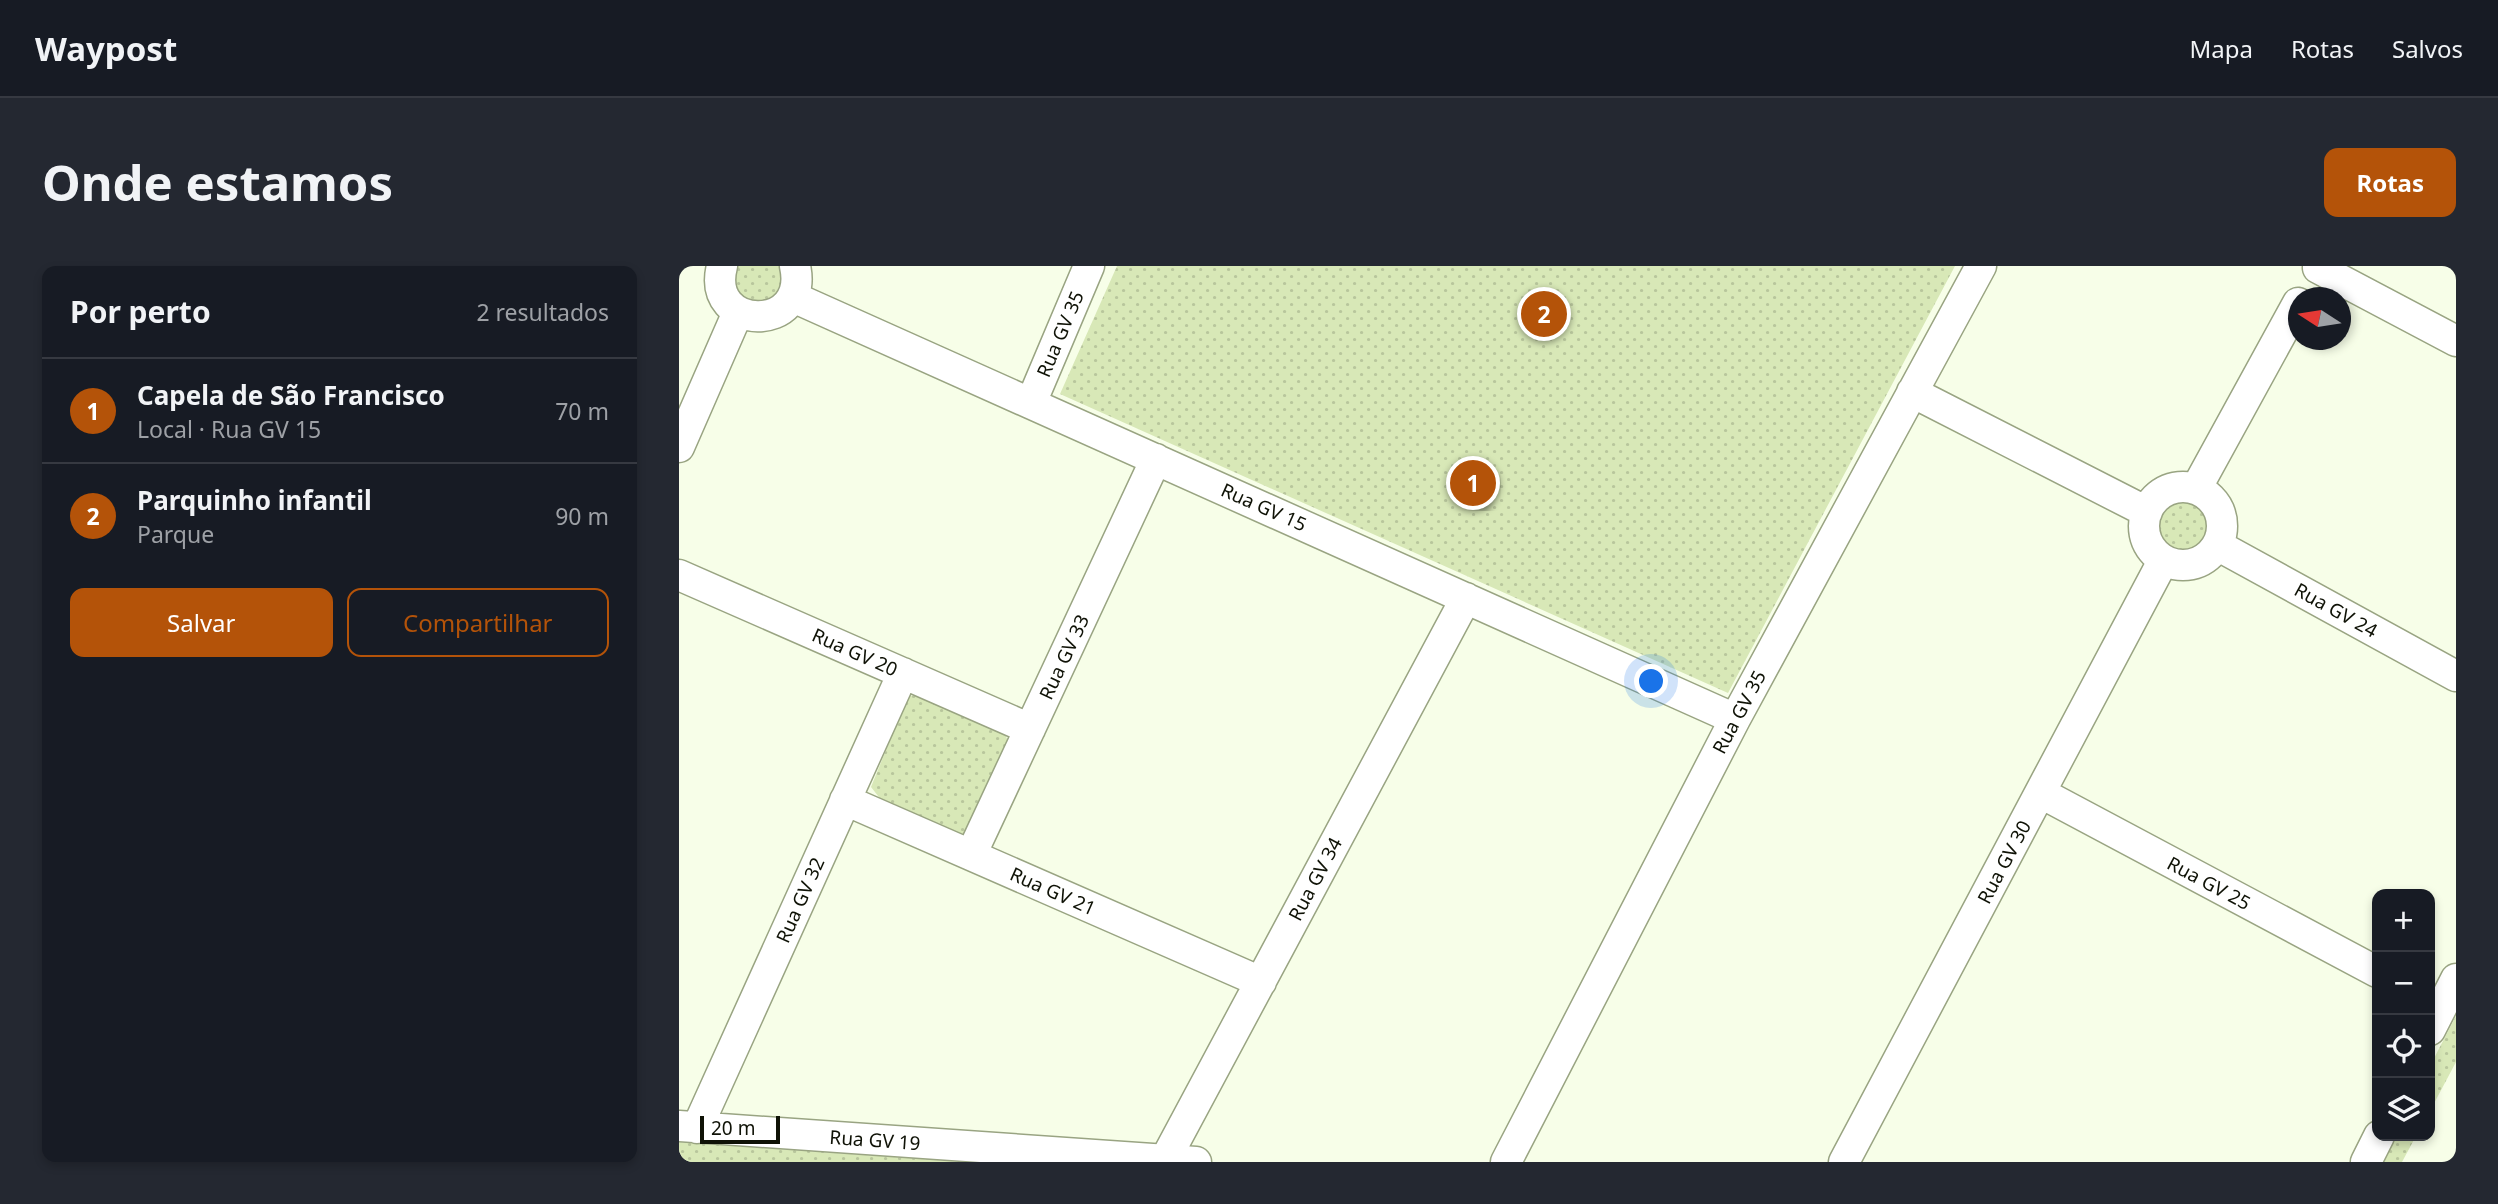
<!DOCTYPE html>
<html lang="pt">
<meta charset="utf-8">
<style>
:root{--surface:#171b24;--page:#242831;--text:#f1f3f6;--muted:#9ea1a6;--line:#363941;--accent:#b45309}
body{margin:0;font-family:"Noto Sans",sans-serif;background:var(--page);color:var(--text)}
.controls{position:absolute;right:21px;bottom:21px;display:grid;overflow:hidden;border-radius:14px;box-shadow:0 4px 10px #0003}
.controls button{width:63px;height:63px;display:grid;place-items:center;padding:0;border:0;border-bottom:2px solid var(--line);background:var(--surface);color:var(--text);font:35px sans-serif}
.compass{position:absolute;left:1609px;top:21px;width:63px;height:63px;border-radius:50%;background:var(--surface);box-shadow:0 4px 10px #0003;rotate:282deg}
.scale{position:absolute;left:21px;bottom:18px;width:80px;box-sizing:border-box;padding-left:7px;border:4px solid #0f1206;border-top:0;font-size:19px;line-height:24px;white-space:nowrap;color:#0f1206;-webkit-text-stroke:5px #fff;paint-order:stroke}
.you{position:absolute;left:973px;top:416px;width:24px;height:24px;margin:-18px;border:5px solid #fff;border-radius:50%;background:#1a73e8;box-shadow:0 0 0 10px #1a73e833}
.badge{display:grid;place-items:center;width:46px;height:46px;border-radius:50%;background:var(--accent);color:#fff;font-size:23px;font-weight:700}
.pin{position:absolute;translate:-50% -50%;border:4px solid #fff;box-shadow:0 2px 7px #0006}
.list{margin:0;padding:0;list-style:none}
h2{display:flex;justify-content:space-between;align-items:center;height:91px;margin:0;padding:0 28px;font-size:30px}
h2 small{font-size:23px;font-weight:400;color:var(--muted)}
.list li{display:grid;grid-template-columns:46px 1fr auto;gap:21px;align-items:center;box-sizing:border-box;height:105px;padding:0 28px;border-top:2px solid var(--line)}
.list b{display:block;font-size:26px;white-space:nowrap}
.list p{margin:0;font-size:23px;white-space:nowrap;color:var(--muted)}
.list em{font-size:23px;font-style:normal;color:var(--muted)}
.actions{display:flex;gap:14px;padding:21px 28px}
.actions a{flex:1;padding:16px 0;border:2px solid var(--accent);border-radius:14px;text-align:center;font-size:24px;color:var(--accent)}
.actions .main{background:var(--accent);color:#fff}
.icon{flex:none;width:38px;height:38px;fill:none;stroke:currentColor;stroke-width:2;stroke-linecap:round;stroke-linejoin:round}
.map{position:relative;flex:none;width:1777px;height:896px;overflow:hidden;border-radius:14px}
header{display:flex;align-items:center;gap:42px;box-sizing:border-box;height:98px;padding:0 35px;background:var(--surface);border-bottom:2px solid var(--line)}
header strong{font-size:33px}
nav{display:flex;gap:38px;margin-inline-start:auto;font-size:24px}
.intro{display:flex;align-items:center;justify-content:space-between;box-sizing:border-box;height:168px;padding:0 42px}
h1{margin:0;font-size:49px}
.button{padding:18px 32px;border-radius:14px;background:var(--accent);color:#fff;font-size:24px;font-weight:700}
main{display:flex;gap:42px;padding:0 42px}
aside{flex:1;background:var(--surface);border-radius:14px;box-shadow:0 4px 10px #0003}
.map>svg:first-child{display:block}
</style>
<header>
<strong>Waypost</strong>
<nav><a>Mapa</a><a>Rotas</a><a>Salvos</a></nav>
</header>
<div class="intro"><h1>Onde estamos</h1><a class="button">Rotas</a></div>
<main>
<aside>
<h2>Por perto<small>2 resultados</small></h2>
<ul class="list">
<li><span class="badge">1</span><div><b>Capela de São Francisco</b><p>Local · Rua GV 15</p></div><em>70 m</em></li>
<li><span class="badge">2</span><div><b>Parquinho infantil</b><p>Parque</p></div><em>90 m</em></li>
</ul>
<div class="actions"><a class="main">Salvar</a><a>Compartilhar</a></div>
</aside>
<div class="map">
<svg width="1777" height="896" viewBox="0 0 1777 896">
<defs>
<pattern id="park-dots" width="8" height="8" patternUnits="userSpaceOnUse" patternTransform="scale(1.75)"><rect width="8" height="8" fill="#d8e8b7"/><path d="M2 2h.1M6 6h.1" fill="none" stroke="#b8c69c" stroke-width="1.8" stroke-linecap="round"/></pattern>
<pattern id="building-cross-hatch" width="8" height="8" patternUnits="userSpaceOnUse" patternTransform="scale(1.75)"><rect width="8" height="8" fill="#bec9a6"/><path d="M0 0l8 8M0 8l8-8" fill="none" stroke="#a2ac8d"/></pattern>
<filter id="shadow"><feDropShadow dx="4.5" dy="8" stdDeviation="3.5" flood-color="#0004"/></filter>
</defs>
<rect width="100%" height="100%" fill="#f7fee8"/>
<path fill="url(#park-dots)" d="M56 0H104L103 27 75 40 56 26Z
M438 0H1276L1049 427 381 128Z
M1478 260a27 27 0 1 1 54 0a27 27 0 1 1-54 0Z
M241 429 326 468 331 480 291 569 278 571 203 535 192 521 229 430Z
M1777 750V796L1751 845V800Z
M1714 870H1737L1723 896H1700Z
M0 876 287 896H0Z"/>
<path fill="url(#building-cross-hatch)" stroke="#97a17f" stroke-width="2" filter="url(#shadow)" d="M785 194 817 207 803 240 771 226Z"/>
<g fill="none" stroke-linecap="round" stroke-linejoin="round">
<defs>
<path id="street" d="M43 0C26 66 131 68 116 0
M1639 2 1777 75
M114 31 1056 453
M1233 126 1468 246
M352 137 410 0
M0 181 59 46
M1465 260a39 39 0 1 1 78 0a39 39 0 1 1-78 0Z
M1517 223 1619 37
M1538 279 1777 410
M0 309 351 463
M1362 527 1698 706
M166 534 582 716
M292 589 477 193
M1751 764 1777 713
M0 860 517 896
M18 862 224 407
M486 894 787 332
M827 896 1056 453 1302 0
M1165 896 1484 295
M1687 896 1700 870"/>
</defs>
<use href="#street" stroke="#99a482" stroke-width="33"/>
<use href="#street" stroke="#fff" stroke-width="30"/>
</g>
<g text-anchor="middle" stroke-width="5" stroke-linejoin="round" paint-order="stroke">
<g font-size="19" fill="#0f1206" stroke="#fff">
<text transform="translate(381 68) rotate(-67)" y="7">Rua GV 35</text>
<text transform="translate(585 241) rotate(24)" y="7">Rua GV 15</text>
<text transform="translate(1657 344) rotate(29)" y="7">Rua GV 24</text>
<text transform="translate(176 386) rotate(24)" y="7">Rua GV 20</text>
<text transform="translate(385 391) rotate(-65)" y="7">Rua GV 33</text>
<text transform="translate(1060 446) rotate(-62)" y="7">Rua GV 35</text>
<text transform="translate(1325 596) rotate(-62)" y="7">Rua GV 30</text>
<text transform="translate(636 613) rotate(-62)" y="7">Rua GV 34</text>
<text transform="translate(1530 617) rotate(28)" y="7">Rua GV 25</text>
<text transform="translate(374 625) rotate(24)" y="7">Rua GV 21</text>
<text transform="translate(121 634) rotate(-66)" y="7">Rua GV 32</text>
<text transform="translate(196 874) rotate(4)" y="7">Rua GV 19</text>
</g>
</g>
</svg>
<div class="controls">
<button>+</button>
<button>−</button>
<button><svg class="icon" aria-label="locate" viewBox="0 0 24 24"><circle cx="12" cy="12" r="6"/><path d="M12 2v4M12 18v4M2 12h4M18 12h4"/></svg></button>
<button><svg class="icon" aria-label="layers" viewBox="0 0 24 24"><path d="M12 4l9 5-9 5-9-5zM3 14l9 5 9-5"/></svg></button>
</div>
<svg class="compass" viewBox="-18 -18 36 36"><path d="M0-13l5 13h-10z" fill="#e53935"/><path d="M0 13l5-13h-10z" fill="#9ea1a6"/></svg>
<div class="scale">20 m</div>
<div class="you"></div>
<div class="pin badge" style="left:794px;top:217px">1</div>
<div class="pin badge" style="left:865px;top:48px">2</div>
</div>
</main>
